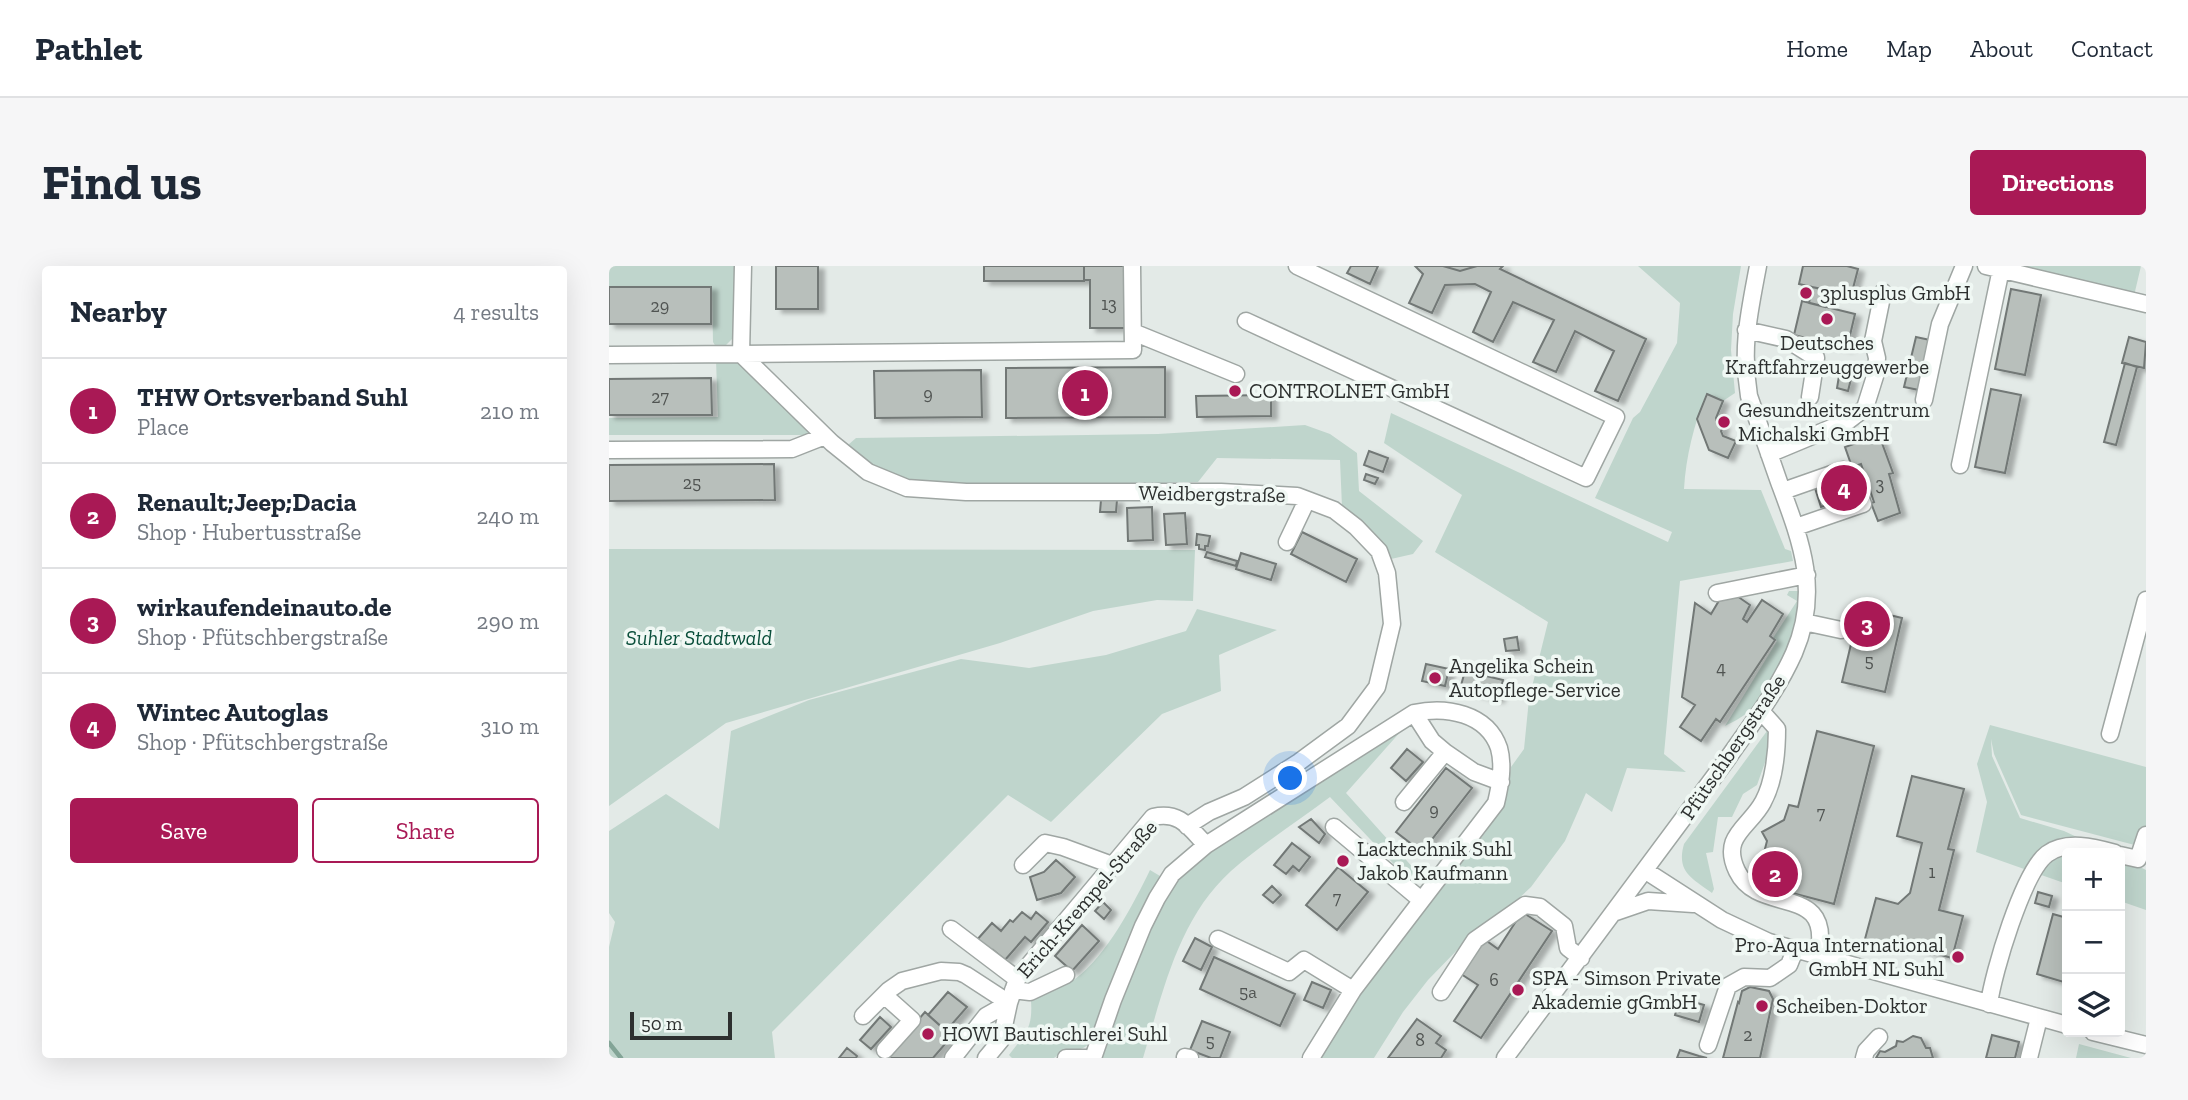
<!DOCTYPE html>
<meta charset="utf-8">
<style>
:root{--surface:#fff;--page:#f6f6f7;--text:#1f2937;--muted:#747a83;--line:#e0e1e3;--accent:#a91955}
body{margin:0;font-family:"Zilla Slab",serif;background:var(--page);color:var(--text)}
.controls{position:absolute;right:21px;bottom:21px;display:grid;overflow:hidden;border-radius:7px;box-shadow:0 7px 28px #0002}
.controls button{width:63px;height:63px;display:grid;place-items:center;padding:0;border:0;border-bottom:2px solid var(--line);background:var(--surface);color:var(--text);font:35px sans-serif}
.scale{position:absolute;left:21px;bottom:18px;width:102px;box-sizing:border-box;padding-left:7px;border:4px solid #2d302f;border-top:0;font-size:19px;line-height:24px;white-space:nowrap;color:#2d302f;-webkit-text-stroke:5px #f0f8f4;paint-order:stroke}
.you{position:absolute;left:682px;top:513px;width:24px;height:24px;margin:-18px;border:5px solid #fff;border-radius:50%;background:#1a73e8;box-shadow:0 0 0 10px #1a73e833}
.badge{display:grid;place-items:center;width:46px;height:46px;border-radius:50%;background:var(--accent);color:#fff;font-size:23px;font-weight:700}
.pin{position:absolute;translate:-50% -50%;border:4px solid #fff;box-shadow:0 2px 7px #0006}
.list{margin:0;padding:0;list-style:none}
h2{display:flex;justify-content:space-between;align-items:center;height:91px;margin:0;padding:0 28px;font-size:30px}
h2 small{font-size:23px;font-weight:400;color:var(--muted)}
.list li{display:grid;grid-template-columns:46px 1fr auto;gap:21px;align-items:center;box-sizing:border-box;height:105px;padding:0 28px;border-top:2px solid var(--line)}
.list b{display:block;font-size:26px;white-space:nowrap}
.list p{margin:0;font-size:23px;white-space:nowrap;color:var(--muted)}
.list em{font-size:23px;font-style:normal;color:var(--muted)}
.actions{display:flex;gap:14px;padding:21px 28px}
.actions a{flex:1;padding:16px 0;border:2px solid var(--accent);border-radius:7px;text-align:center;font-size:24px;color:var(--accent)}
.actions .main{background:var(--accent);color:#fff}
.icon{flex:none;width:38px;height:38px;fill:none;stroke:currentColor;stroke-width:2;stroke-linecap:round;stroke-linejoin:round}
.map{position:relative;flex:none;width:1537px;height:792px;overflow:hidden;border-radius:7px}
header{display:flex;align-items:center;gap:42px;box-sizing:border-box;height:98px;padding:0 35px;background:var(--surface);border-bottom:2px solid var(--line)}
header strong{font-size:33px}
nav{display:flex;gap:38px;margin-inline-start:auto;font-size:24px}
.intro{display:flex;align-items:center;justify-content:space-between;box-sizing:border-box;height:168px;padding:0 42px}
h1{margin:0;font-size:49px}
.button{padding:18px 32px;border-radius:7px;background:var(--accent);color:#fff;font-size:24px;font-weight:700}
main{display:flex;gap:42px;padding:0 42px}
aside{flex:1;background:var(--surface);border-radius:7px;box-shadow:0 7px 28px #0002}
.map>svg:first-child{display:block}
</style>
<header>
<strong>Pathlet</strong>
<nav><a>Home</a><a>Map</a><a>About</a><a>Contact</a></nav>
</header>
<div class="intro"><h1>Find us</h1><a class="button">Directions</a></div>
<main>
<aside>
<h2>Nearby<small>4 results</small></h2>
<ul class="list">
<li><span class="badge">1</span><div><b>THW Ortsverband Suhl</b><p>Place</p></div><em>210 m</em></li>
<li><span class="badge">2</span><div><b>Renault;Jeep;Dacia</b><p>Shop · Hubertusstraße</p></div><em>240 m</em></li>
<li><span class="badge">3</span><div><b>wirkaufendeinauto.de</b><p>Shop · Pfütschbergstraße</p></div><em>290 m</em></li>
<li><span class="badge">4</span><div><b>Wintec Autoglas</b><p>Shop · Pfütschbergstraße</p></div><em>310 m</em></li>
</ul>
<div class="actions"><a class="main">Save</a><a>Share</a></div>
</aside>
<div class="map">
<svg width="1537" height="792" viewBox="0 0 1537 792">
<defs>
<filter id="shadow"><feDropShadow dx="6" dy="3.5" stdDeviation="2" flood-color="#0004"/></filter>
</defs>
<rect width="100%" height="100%" fill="#e3eae7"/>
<path fill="#bfd5cc" d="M0 0H130L125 71 116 80 107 81 104 76 103 21H0Z
M1029 0H1132L1124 48 1122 84 1126 127 1114 135 1097 128C1085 159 1077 190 1075 223L1152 224 1176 283 1182 285 1184 295 1071 315 1055 488 1077 506 1018 502 1003 546 977 527 956 575 922 621 890 651 853 679 819 714 794 746 765 792H711L755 720 876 567 897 533 902 501 915 483 920 433 939 356 826 286 853 229 775 177 782 147 1059 276 1063 266 986 232 1024 152 1031 146 1068 77 1071 37Z
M1377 0H1532L1524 34Z
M107 94H129L201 161 200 169H0V152L109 151Z
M696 159 721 168 748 187 750 225 814 275 804 288 782 293 772 278 733 241 731 194 608 192 589 216 340 222 293 215 265 202 239 179 247 172 549 168Z
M0 283 586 284 584 335 548 334 484 345 391 377 117 457 0 540Z
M1180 325H1189C1202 351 1161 421 1144 441 1136 450 1126 455 1116 460L1168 375 1164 372 1188 335 1178 329Z
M588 343 668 364 610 389 612 425 553 448 442 556 399 529 163 766 166 792H0V681L6 656 0 647V565L57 528 110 563 122 465 200 434 352 393 420 402 497 389 577 365Z
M1381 459 1537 501V582L1412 549 1385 488 1382 473 1383 490 1411 552 1455 565 1502 587H1458V618L1367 586 1378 536 1368 498Z
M793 464 737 527 807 605 799 613 721 531C689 555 653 578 622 605 569 653 554 726 534 792H490L543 648 569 610 607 579Z
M1158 465 1164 474 1148 519 1134 528 1123 551H1109L1104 586 1097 587 1105 623 1103 627C1083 612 1067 606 1075 578Z
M1511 591 1537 604V644L1511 635Z
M541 604 551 610 528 652 479 779C469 787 455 783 445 792H403L400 789C416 768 424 763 422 735 436 728 454 722 466 713 497 691 525 637 541 604Z
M1470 778 1522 792H1467Z"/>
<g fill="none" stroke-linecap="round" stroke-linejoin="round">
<path stroke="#82a496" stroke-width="4.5" d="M0 777 12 792"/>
</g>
<path fill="#b8bfbb" stroke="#727876" stroke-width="2" filter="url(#shadow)" d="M167 0H209V43H167Z
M375 0H475V15H375Z
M475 0H518V62H481V14H475Z
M742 0H769L761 18 738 7Z
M742 0H769L761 18 738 7Z
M806 0H834L851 5 868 0H894L891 3 1037 73 1009 135 986 125 1005 85 966 65 947 106 924 96 945 54 904 36 884 76 864 66 882 26 866 18 836 19 823 47 800 37 814 8Z
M806 0H894L891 3 1037 73 1009 135 986 125 1005 85 966 65 947 106 924 96 945 54 904 36 884 76 864 66 882 26 866 18 836 19 823 47 800 37 814 8Z
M1194 0H1238L1249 3 1242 30 1190 18Z
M0 21H102V58H0Z
M1203 21 1219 24 1216 41 1200 37Z
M1402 23 1432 29 1416 109 1386 103Z
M1193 35 1246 48 1238 82 1185 69Z
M1307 71 1321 74 1310 124 1295 121Z
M1520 71 1537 76 1535 102 1513 97Z
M1516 97 1528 101 1507 179 1495 176Z
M556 101V151L397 152V102Z
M372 104 373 151 266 152 265 105Z
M1230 110 1242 113 1239 125 1228 122Z
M102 112 103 149H0V113Z
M1382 123 1412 129 1396 207 1366 201Z
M1098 128 1114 135 1107 152 1109 159 1115 160 1112 165 1114 170 1127 175 1119 192 1100 184 1088 153Z
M662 129V150L588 151 587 130Z
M1270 169 1284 207 1280 208 1291 247 1269 255 1262 237 1265 236 1252 198 1243 201 1236 181Z
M760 185 779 192 774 206 755 199Z
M165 198 166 234 0 235V199Z
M757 208 769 212 766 218 755 214Z
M1236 209 1243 231 1212 241 1205 219Z
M492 234H508L507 246H491Z
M543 241 544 274 519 275 518 242Z
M576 247 578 278 557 279 555 248Z
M693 266 748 293 737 316 682 288Z
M588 268 601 270 599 280H596V284L590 283V279H587Z
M598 286 628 295 627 300 596 291Z
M632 287 667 298 662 314 627 303Z
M1128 330 1141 339 1134 353 1138 356 1153 334 1174 348 1161 370 1166 374 1111 456 1107 453 1092 475 1071 461 1086 439 1073 431 1086 337 1102 348 1111 333Z
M1244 340 1293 352 1276 426 1233 416 1243 374 1238 367Z
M908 371 910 384 897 385 895 373Z
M817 398 840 403 836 420 813 415Z
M856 405 894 414 889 433 851 423Z
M1208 465 1265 480 1225 638 1153 619 1149 610 1158 575 1153 566 1175 554 1180 539 1189 541Z
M798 483 814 496 797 515 782 502Z
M837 502 863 522 813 586 787 566Z
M1303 510 1355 523 1339 583 1345 584 1330 644 1354 650 1343 692 1295 679 1294 683 1256 673 1267 632 1289 638 1301 627 1313 577 1288 570Z
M702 553 716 568 710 577 690 561Z
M683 577 701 591 690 605 684 600 677 608 665 599Z
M447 594 466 611 452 627 428 634 421 611 435 606Z
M729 601 759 626 728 664 697 639Z
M663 620 672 629 664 637 654 629Z
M1429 626 1443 630 1440 641 1426 637Z
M494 636 502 644 495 653 486 645Z
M413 646 422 653 427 646 439 656 422 676 416 671 396 694 384 684 382 687 367 675 383 657 392 665 401 654 404 656Z
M913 646 943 665 872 772 845 755 869 719 852 708 875 673 889 683Z
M1444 648 1458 652V717L1428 708Z
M473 659 490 675 463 705 446 690Z
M586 672 603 681 592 704 574 695Z
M605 691 686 728 671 760 591 723Z
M703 716 722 724 714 742 695 734Z
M1141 721 1160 725 1164 733 1151 792H1114L1129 736 1130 737 1133 725Z
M339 726 358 741 337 765 319 749Z
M1071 732 1095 739 1090 756 1066 749Z
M316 746 343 770 324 792H276Z
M271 751 282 761 262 783 251 774Z
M808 753 832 770 827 777 837 784 832 792H779Z
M593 755 621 766 611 792H602L581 784Z
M1383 769 1410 776 1406 792H1377Z
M1304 770 1312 772 1317 782H1321L1324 792H1267L1271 785 1276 786 1287 780 1288 775 1294 776Z
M238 782 248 790 247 792H230Z
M1071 784 1090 790 1098 792H1068Z"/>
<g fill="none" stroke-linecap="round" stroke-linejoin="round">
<defs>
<path id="minor" d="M134 0 132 88 524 84 523 0
M1377 0 1537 38
M637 55 977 212 1007 151 688 0
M1137 64 1177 73 1207 92 1201 131
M524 66 627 108
M0 89 132 88 223 177 259 206 298 222 357 226H612L688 230 725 244 747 261 770 285 778 307 783 358 768 421 739 460 690 496 635 531 600 546 578 560
M1315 134 1331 58 1355 0
M0 184 183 183 216 170
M1160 188 1239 155 1256 142 1267 107 1268 92 1264 75 1274 26
M1351 199 1392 3
M1174 225 1234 204 1244 211 1254 238 1187 261
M678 276 698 234
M1108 327 1198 309
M1195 356 1232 364
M1152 445 1168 463C1168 485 1165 516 1154 536 1141 561 1111 570 1128 605 1150 651 1225 615 1209 690
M805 447 823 475 836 486
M1501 468 1537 334
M795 536 836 486 865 506 892 516
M725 561 812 634
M1511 589 1529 593 1537 569
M414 599 436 577 454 581 503 599
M1037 605 1113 654 1160 676 1458 759
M1007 646 1039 635 1084 638
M342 663 408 713
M609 673 680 706 695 694 744 724
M404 724 421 726 457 709
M832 726 866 674 916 639 931 641 955 660 959 682 972 692
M275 729 303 754 276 784
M1380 738C1384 707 1414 606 1438 588 1457 574 1485 581 1506 587
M254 750 280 724 293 715 332 705 350 706 357 709 400 737 392 774 377 792
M1484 766 1537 779
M1099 779 1119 720 1135 711 1161 712 1180 699 1186 684
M576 791 581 792
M344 792 377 750 400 737 408 713 544 551C571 545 580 561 597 579
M457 792H477
M484 792 504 734 534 660 548 632 563 608 597 579 805 447C837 440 878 447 890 482 895 500 891 520 887 537L744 724 702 792
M896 792 1119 492C1142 459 1168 425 1185 387 1212 325 1192 275 1170 216 1160 187 1150 159 1140 130 1132 81 1140 48 1149 0
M1255 792 1257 785 1270 771
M1420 792 1430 752"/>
</defs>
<use href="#minor" stroke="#9fa6a3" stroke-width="19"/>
<use href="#minor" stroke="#fff" stroke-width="16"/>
</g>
<g fill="#a91955" stroke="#f0f8f4" stroke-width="2.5">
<circle cx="1197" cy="27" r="7"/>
<circle cx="1218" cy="53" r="7"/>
<circle cx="626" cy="125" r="7"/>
<circle cx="1115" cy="156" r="7"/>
<circle cx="826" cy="412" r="7"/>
<circle cx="734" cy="595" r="7"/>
<circle cx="1349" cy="691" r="7"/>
<circle cx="909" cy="724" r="7"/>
<circle cx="1153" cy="740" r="7"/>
<circle cx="319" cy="768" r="7"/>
</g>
<g text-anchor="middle" stroke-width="7" stroke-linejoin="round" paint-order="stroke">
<g font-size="18" fill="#505452">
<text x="500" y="44">13</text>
<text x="51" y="46">29</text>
<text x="319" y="134">9</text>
<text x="51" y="137">27</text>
<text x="83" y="223">25</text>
<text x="1271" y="224">3</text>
<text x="1260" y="401">5</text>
<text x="1112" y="408">4</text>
<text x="825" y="550">9</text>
<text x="1212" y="553">7</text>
<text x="1323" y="612">1</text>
<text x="728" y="638">7</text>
<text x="885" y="720">6</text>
<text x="639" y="732">5a</text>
<text x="1139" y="775">2</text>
<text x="811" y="780">8</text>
<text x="601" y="781">5</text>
</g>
<g font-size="21" fill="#2d302f" stroke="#f0f8f4" text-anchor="start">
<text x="1211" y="34">3plusplus GmbH</text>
<text x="1218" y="84" text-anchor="middle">Deutsches<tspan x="1218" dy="24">Kraftfahrzeuggewerbe</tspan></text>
<text x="640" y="132">CONTROLNET GmbH</text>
<text x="1129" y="151">Gesundheitszentrum<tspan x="1129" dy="24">Michalski GmbH</tspan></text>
<text x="840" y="407">Angelika Schein<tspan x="840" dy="24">Autopflege-Service</tspan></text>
<text x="748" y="590">Lacktechnik Suhl<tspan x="748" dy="24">Jakob Kaufmann</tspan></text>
<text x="1335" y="686" text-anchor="end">Pro-Aqua International<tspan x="1335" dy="24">GmbH NL Suhl</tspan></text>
<text x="923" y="719">SPA - Simson Private<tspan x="923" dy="24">Akademie gGmbH</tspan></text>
<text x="1167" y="747">Scheiben-Doktor</text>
<text x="333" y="775">HOWI Bautischlerei Suhl</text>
</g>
<g font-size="21" fill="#2d302f" stroke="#f0f8f4">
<text transform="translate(603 228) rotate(1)" y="7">Weidbergstraße</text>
<text transform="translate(1124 481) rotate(-56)" y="7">Pfütschbergstraße</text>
<text transform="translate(478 633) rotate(-49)" y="7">Erich-Krempel-Straße</text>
</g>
<g font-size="21" font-style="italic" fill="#0a4f3b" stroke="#f0f8f4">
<text x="90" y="379">Suhler Stadtwald</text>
</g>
</g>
</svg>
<div class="controls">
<button>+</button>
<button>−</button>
<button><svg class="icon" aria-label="layers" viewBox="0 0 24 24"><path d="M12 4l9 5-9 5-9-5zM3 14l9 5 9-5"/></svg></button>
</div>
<div class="scale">50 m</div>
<div class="you"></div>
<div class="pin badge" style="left:476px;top:127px">1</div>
<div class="pin badge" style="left:1166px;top:608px">2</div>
<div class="pin badge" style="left:1258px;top:358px">3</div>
<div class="pin badge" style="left:1235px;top:222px">4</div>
</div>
</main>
